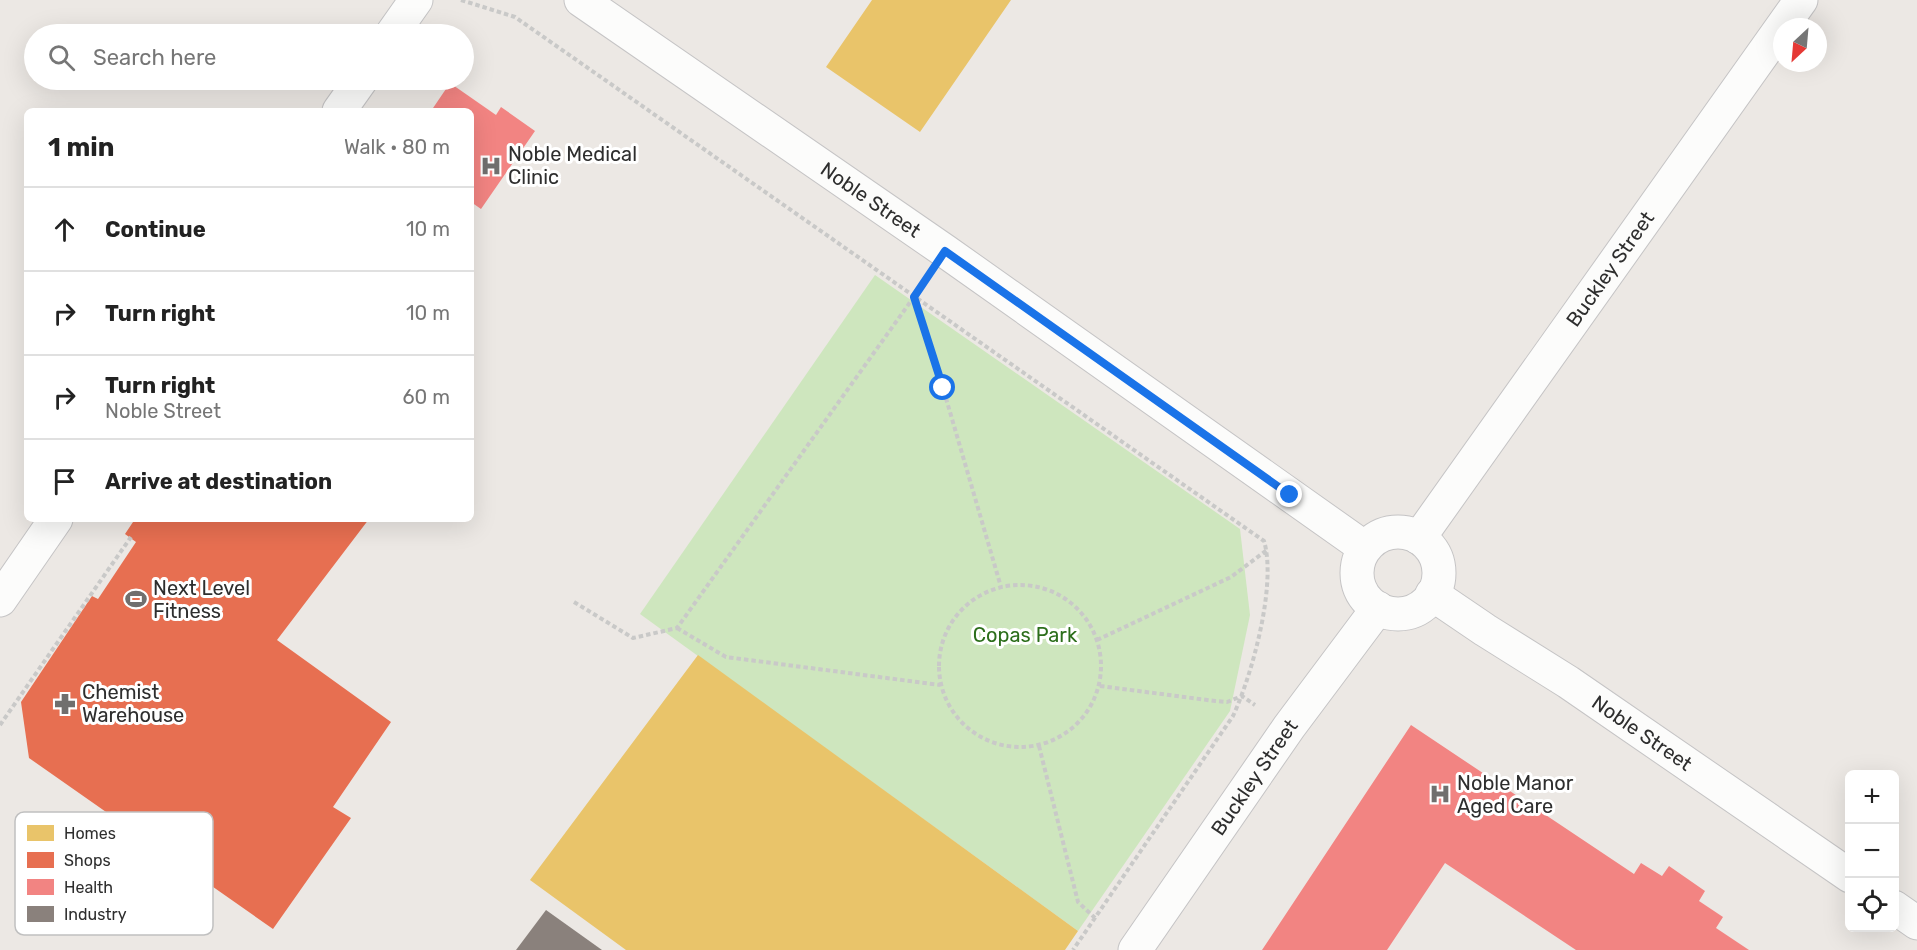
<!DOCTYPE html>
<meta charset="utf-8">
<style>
:root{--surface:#fff;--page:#f2f2f2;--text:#222;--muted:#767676;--line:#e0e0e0}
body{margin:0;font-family:Rubik,sans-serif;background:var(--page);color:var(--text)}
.controls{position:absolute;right:18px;bottom:18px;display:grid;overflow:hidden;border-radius:9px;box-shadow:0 6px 24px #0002}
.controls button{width:54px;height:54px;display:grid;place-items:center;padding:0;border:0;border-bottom:2px solid var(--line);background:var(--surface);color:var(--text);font:30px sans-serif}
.compass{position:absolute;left:1773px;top:18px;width:54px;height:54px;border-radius:50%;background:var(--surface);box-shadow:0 6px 24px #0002;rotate:206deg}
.stop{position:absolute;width:18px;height:18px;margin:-14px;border:4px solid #1a73e8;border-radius:50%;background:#fff}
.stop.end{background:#1a73e8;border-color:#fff;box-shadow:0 2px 6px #0008}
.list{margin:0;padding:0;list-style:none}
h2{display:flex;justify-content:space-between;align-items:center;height:78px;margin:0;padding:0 24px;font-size:26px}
h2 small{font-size:20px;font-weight:400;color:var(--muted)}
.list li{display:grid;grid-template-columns:39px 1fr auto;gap:18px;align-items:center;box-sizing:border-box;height:84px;padding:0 24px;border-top:2px solid var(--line)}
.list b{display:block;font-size:22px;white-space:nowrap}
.list p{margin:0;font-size:20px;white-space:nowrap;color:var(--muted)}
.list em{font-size:20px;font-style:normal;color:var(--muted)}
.icon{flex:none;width:33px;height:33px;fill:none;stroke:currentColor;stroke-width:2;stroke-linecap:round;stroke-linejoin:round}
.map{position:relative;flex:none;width:1917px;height:950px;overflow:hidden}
.search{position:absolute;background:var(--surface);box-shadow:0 6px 24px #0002;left:24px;top:24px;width:450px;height:66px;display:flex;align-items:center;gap:15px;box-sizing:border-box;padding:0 21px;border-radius:33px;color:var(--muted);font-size:22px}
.panel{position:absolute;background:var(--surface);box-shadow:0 6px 24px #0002;left:24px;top:108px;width:450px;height:414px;border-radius:9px}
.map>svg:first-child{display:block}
</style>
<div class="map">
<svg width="1917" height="950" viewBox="0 0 1917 950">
<rect width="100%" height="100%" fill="#ece8e4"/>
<path fill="#cee6be" d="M875 275 1240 529 1250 615 1230 711 1078 931 640 614Z"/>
<path fill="#e9c46a" d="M872 0H1011L920 132 826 67Z
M698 655 1078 931 1065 950H626L530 880Z"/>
<path fill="#e76f51" d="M135 519H369L277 640 391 722 333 807 351 818 273 929 29 758 21 702 92 596 98 599 136 542 125 534Z"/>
<path fill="#f28482" d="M450 83 496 115 501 107 535 131 481 209 471 202V111H431Z
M1411 725 1634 874 1641 863 1662 876 1669 866 1705 891 1699 901 1723 917 1716 928 1749 950H1576L1445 863 1387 950H1262Z"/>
<path fill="#8a817c" d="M546 910 602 950H516Z"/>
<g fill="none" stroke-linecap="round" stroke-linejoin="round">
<defs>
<g id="minor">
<path id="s1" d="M581 0 945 251 1365 548"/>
<path d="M392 34 416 0"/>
<path d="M339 111 361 80"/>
<circle cx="1398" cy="573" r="41"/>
<path id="s2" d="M1419 538 1801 0"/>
<path id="s3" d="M1432 594 1485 630 1568 682 1850 876"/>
<path d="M0 600 56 519"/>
<path d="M1894 907 1917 923"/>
<path id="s4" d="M1135 950 1289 727 1378 608"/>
</g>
</defs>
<use href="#minor" stroke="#c5c4c5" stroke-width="35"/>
<path stroke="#c9c9c8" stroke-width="4" stroke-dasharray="4.5 3" stroke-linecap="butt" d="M461 0 515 17 1264 541C1277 585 1252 675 1233 716L1073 950
M914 298 943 388 1001 587
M939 666a81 81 0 1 1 162 0a81 81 0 1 1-162 0Z
M574 602 633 638 677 628 921 287
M677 628 726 657 940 685
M1097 640 1231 577 1267 550
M1100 686 1215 701 1227 702 1242 696 1255 705
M0 725 131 537
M1039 746 1078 902 1095 918"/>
<use href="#minor" stroke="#fcfcfb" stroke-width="33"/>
</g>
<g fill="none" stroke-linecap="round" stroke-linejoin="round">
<path stroke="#1a73e8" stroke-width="8" d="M943 388 914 297 945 251 1290 495"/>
</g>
<defs>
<symbol id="hospital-bare" viewBox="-9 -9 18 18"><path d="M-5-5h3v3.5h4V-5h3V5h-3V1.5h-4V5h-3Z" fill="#706f6e" stroke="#fff" stroke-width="2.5" paint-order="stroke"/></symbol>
<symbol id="stadium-bare" viewBox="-9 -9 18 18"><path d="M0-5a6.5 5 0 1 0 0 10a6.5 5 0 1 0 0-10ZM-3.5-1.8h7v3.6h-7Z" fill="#706f6e" stroke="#fff" stroke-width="2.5" paint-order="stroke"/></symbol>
<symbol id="pharmacy-bare" viewBox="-9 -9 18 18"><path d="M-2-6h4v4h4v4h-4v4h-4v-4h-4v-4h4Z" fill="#706f6e" stroke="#fff" stroke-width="2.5" paint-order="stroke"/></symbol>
</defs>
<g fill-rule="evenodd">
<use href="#hospital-bare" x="476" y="151" width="30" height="30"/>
<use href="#stadium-bare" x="121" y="584" width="30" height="30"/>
<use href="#pharmacy-bare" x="50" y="689" width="30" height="30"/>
<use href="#hospital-bare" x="1425" y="779" width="30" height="30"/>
</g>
<g text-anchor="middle" stroke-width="6" stroke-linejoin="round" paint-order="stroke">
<g font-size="20" fill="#2e2e2e" stroke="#fff" text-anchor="start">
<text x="508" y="161">Noble Medical<tspan x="508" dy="23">Clinic</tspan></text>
<text x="153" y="595">Next Level<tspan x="153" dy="23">Fitness</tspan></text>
<text x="82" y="699">Chemist<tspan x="82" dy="23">Warehouse</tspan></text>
<text x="1457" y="790">Noble Manor<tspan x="1457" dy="23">Aged Care</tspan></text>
</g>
<g font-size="20" fill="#2e2e2e" stroke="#fff">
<text dy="7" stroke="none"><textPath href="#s1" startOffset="352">Noble Street</textPath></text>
<text dy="7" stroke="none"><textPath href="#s2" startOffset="330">Buckley Street</textPath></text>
<text dy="7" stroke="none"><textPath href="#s3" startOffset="252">Noble Street</textPath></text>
<text dy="7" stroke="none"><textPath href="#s4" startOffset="210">Buckley Street</textPath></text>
</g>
<g font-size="20" fill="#2c6e1b" stroke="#fff">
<text x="1025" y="642">Copas Park</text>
</g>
</g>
<rect x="15" y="812" width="198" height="123" rx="9" fill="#fff" stroke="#c0c0c0" stroke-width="1.5"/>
<rect x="27" y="825" width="27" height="16" fill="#e9c46a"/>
<rect x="27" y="852" width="27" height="16" fill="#e76f51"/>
<rect x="27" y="879" width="27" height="16" fill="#f28482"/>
<rect x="27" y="906" width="27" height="16" fill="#8a817c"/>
<g font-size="16" fill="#2e2e2e">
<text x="64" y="839">Homes</text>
<text x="64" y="866">Shops</text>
<text x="64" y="893">Health</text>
<text x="64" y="920">Industry</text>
</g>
</svg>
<div class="controls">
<button>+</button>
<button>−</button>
<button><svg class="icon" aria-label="locate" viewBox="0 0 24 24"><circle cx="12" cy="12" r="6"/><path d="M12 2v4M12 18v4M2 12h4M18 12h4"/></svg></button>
</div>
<svg class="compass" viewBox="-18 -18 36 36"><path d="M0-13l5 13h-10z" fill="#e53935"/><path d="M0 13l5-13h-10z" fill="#767676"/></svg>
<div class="stop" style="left:943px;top:388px"></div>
<div class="stop end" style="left:1290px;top:495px"></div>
<div class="search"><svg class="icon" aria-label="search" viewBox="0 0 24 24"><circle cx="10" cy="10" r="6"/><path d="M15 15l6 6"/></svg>Search here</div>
<section class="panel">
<h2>1 min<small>Walk · 80 m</small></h2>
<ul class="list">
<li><svg class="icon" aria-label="ahead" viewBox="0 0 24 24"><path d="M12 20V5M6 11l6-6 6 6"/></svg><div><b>Continue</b></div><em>10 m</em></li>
<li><svg class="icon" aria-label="right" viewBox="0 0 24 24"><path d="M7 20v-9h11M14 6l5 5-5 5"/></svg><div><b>Turn right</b></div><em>10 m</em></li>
<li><svg class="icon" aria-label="right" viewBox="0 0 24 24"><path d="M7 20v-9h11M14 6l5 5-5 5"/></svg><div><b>Turn right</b><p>Noble Street</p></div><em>60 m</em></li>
<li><svg class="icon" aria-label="arrive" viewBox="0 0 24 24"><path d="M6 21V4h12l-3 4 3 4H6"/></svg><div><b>Arrive at destination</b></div></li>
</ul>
</section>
</div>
